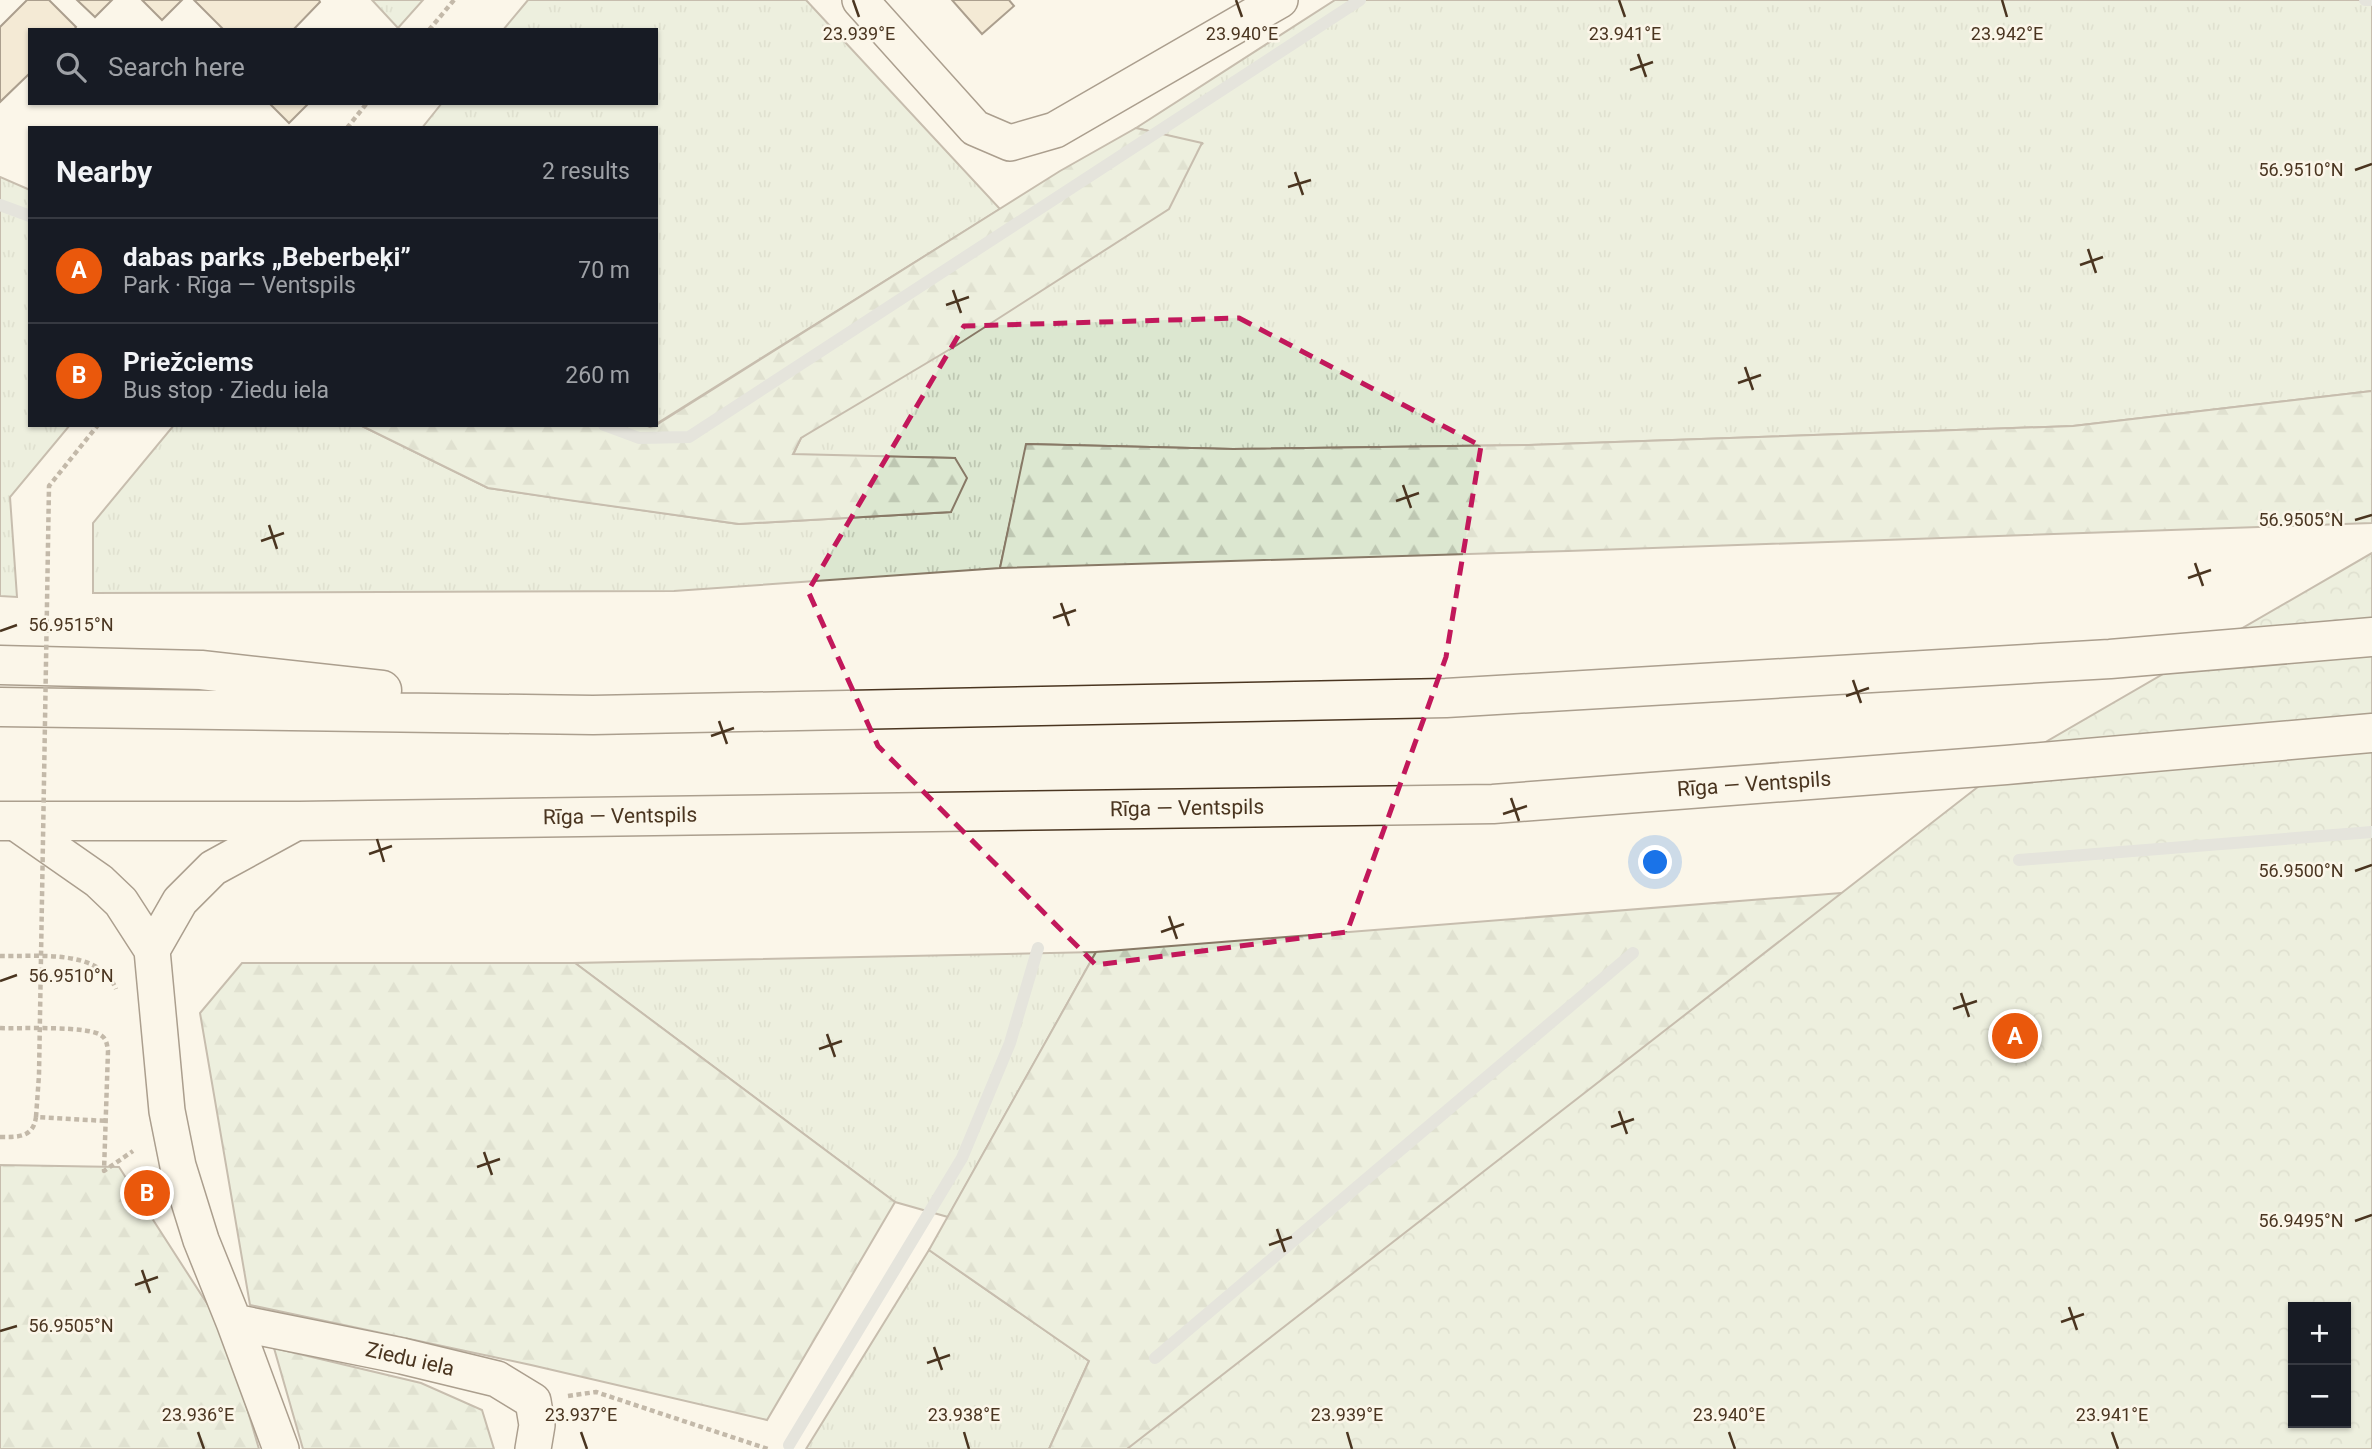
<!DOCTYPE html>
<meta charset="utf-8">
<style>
:root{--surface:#171b24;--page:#242831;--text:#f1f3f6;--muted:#9ea1a6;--line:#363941;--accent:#ea580c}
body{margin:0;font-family:Roboto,sans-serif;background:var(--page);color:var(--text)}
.controls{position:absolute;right:21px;bottom:21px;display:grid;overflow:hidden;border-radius:0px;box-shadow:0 2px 5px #0004}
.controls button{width:63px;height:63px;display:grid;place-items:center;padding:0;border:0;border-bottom:2px solid var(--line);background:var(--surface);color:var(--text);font:35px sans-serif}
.you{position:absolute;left:1656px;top:863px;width:24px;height:24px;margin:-18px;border:5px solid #fff;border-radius:50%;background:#1a73e8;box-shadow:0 0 0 10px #1a73e833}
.badge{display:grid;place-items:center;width:46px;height:46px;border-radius:50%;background:var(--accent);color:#fff;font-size:23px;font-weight:700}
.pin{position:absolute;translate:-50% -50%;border:4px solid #fff;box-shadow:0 2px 7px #0006}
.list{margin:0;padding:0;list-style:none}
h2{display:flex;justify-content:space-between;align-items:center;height:91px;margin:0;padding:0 28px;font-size:30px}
h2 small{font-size:23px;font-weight:400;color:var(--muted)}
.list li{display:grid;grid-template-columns:46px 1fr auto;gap:21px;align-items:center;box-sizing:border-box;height:105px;padding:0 28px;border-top:2px solid var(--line)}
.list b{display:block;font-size:26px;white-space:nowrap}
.list p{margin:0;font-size:23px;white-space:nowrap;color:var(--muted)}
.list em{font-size:23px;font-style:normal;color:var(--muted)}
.icon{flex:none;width:38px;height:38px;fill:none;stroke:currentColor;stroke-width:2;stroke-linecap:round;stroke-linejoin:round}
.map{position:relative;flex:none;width:2372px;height:1449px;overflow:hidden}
.search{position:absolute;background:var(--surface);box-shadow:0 2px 5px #0004;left:28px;top:28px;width:630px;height:77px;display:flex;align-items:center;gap:18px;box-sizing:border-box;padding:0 24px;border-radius:0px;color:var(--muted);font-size:26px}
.panel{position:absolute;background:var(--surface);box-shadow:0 2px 5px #0004;left:28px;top:126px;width:630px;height:301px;border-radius:0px}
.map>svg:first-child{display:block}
</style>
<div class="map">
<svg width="2372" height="1449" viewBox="0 0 2372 1449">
<defs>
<pattern id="grass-tufts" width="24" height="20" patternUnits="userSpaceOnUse" patternTransform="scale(1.75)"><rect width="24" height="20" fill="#dce7d0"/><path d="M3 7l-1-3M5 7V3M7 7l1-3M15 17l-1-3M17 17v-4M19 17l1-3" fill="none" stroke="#bec7b2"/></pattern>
<pattern id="forest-firs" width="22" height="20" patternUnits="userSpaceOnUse" patternTransform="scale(1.75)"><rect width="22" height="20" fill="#dce7d0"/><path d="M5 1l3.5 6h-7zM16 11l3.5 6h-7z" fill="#bec7b2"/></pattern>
<pattern id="park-crowns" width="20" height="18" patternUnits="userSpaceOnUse" patternTransform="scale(1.75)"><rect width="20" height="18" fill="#dce7d0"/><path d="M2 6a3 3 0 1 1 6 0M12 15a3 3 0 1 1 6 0" fill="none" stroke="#bec7b2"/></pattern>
</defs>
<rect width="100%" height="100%" fill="#fbf6e9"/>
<path fill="url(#grass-tufts)" stroke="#887966" stroke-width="2" d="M372 0H423L398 28Z
M528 0H806L1000 209 656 424V128H422L442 103H656V30H503Z
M1335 0H2372V391L2073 426 1529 445 1233 449 1027 444 1000 568 674 591 93 593V523L174 425H360L488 488 738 524 951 512 955 458 793 455 801 438 1202 144 1136 128Z
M0 177 30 190V425H70L10 497 17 597 0 596Z
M1096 952 948 1217 895 1202 575 963Z
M929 1250 1089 1361 1049 1449H806Z"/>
<path fill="url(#forest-firs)" stroke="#887966" stroke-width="2" fill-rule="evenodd" d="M1136 128 1202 143 1169 209 957 345 801 438 793 454 955 458 967 478 951 512 739 524 568 500 488 488 360 425H645L650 427 656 425 1060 171Z
M2372 391V523L1568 551 1000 568 1026 444 1233 449 1529 445 2073 426Z
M2372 851V1449H1049L1089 1361 929 1250 1096 952ZM2293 1307H2346V1423H2293Z
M242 963H575L895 1202 767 1420 531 1365 250 1305 200 1013Z
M0 1165 119 1167 224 1330 259 1449H0Z
M274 1348 421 1383 482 1410 494 1449H303Z"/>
<path fill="url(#park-crowns)" stroke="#887966" stroke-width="2" fill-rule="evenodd" d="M2372 553V1449H1127L2006 765ZM2293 1307H2346V1423H2293Z"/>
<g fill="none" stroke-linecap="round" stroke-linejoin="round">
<path stroke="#c9cecd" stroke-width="12" d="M2365 0H2370
M0 205 30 216
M604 425 639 438 689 437 1360 0
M2019 860 2372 832
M1155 1358 1633 953
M789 1445 962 1158 1010 1043 1038 948"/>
</g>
<path fill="#ecdcbc" stroke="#4a3520" stroke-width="2" d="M27 0H49L76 27 74 30H30V73L0 102V27Z
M77 0H112L95 17Z
M142 0H182L162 20Z
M194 0H319L320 2 293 30H224Z
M952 0H1009L1014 6 982 34Z
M269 103H309L289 123Z"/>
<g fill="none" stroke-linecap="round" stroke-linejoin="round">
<defs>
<path id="street" d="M860 0 975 128 1010 143 1055 130 1280 0
M13 821 99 881 121 902 152 950 167 1111 178 1166 201 1240 234 1322 281 1449
M152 950 180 901 213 868 299 821
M234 1322 402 1356 497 1379 533 1401 537 1425 533 1449"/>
<path id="highway" d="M0 665 201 670 382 690
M0 707 593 715 1446 698 2110 659 2372 637
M0 821H299L1493 804 2006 765 2372 733"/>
</defs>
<use href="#street" stroke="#4a3520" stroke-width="38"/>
<use href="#highway" stroke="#4a3520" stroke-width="41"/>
<path stroke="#7f6f5c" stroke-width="4.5" stroke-dasharray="5 3.5" stroke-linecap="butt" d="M429 30 454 0
M347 128 367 103
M0 956C37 957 99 948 116 989
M0 1028C19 1029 90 1025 102 1036 107 1040 107 1045 108 1051L104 1171 133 1151
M0 1137C18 1137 33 1138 36 1117L107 1121
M568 1396 596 1392 768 1449"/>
<use href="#street" stroke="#fbf6e9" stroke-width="35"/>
<use href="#highway" stroke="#fbf6e9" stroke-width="38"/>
<path stroke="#7f6f5c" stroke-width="4.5" stroke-dasharray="5 3.5" stroke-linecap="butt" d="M36 1117 39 1075 49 486 98 425"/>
</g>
<path d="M0 0H2372V1449H0ZM1239 318 1481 446 1446 657 1347 932 1096 965 878 746 808 591 964 326Z" fill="#fbf6e9" fill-opacity=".55" fill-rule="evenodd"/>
<path fill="none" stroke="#c2185b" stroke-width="5" stroke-dasharray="14 9" stroke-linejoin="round" d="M1239 318 1481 446 1446 657 1347 932 1096 965 878 746 808 591 964 326Z"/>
<path fill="none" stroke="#4a3520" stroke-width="2.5" d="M853 0 859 17M1236 0 1242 17M1619 0 1625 17M2002 0 2007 17M1638 54 1646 77M1630 70 1653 62M2355 170 2372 164M1295 172 1303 195M1288 187 1311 180M2088 249 2096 273M2080 265 2103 257M953 290 961 313M946 305 969 297M1745 367 1753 390M1738 383 1761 375M1403 485 1411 508M1396 501 1419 493M2355 520 2372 515M269 525 277 549M261 541 284 533M2195 563 2203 586M2188 578 2211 570M1061 603 1069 626M1053 618 1076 610M0 631 17 625M1853 680 1861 703M1846 696 1869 688M719 721 727 744M711 736 734 728M1511 798 1519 821M1503 814 1527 806M377 839 384 862M369 854 392 846M2355 871 2372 865M1169 916 1177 939M1161 932 1184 924M0 981 17 975M1961 993 1969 1017M1953 1009 1977 1001M827 1034 835 1057M819 1049 842 1041M1619 1111 1627 1134M1611 1127 1634 1119M484 1152 492 1175M477 1167 500 1159M2355 1221 2372 1215M1277 1229 1285 1252M1269 1245 1292 1237M142 1270 150 1293M135 1285 158 1277M2069 1307 2077 1330M2061 1322 2084 1314M0 1331 17 1326M934 1347 942 1370M927 1363 950 1355M198 1432 204 1449M581 1432 587 1449M964 1432 969 1449M1347 1432 1352 1449M1729 1432 1735 1449M2112 1432 2118 1449"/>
<g text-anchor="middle" stroke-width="5" stroke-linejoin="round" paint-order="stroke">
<g font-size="21" fill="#4a3520" stroke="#fbf6e9">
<text transform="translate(1754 784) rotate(-4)" y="7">Rīga — Ventspils</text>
<text transform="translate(1187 808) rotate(-1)" y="7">Rīga — Ventspils</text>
<text transform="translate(620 816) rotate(-1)" y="7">Rīga — Ventspils</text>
<text transform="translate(410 1359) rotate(13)" y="7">Ziedu iela</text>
</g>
</g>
<g font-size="18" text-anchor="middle" fill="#4a3520" stroke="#fbf6e9" stroke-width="5" stroke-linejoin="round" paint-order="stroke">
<text x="2007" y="40">23.942°E</text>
<text x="859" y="40">23.939°E</text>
<text x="1242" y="40">23.940°E</text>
<text x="1625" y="40">23.941°E</text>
<text x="2301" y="176">56.9510°N</text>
<text x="2301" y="526">56.9505°N</text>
<text x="71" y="631">56.9515°N</text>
<text x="2301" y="877">56.9500°N</text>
<text x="71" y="982">56.9510°N</text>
<text x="2301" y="1227">56.9495°N</text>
<text x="71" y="1332">56.9505°N</text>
<text x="198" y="1421">23.936°E</text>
<text x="581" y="1421">23.937°E</text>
<text x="964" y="1421">23.938°E</text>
<text x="1347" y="1421">23.939°E</text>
<text x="1729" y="1421">23.940°E</text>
<text x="2112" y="1421">23.941°E</text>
</g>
</svg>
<div class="controls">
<button>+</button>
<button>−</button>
</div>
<div class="you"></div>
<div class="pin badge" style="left:2015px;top:1036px">A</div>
<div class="pin badge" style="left:147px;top:1193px">B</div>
<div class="search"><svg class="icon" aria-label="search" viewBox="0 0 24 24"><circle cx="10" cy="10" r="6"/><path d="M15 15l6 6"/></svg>Search here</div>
<section class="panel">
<h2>Nearby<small>2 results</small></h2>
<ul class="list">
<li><span class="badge">A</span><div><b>dabas parks „Beberbeķi”</b><p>Park · Rīga — Ventspils</p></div><em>70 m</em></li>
<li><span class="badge">B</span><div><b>Priežciems</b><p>Bus stop · Ziedu iela</p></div><em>260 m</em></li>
</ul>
</section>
</div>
